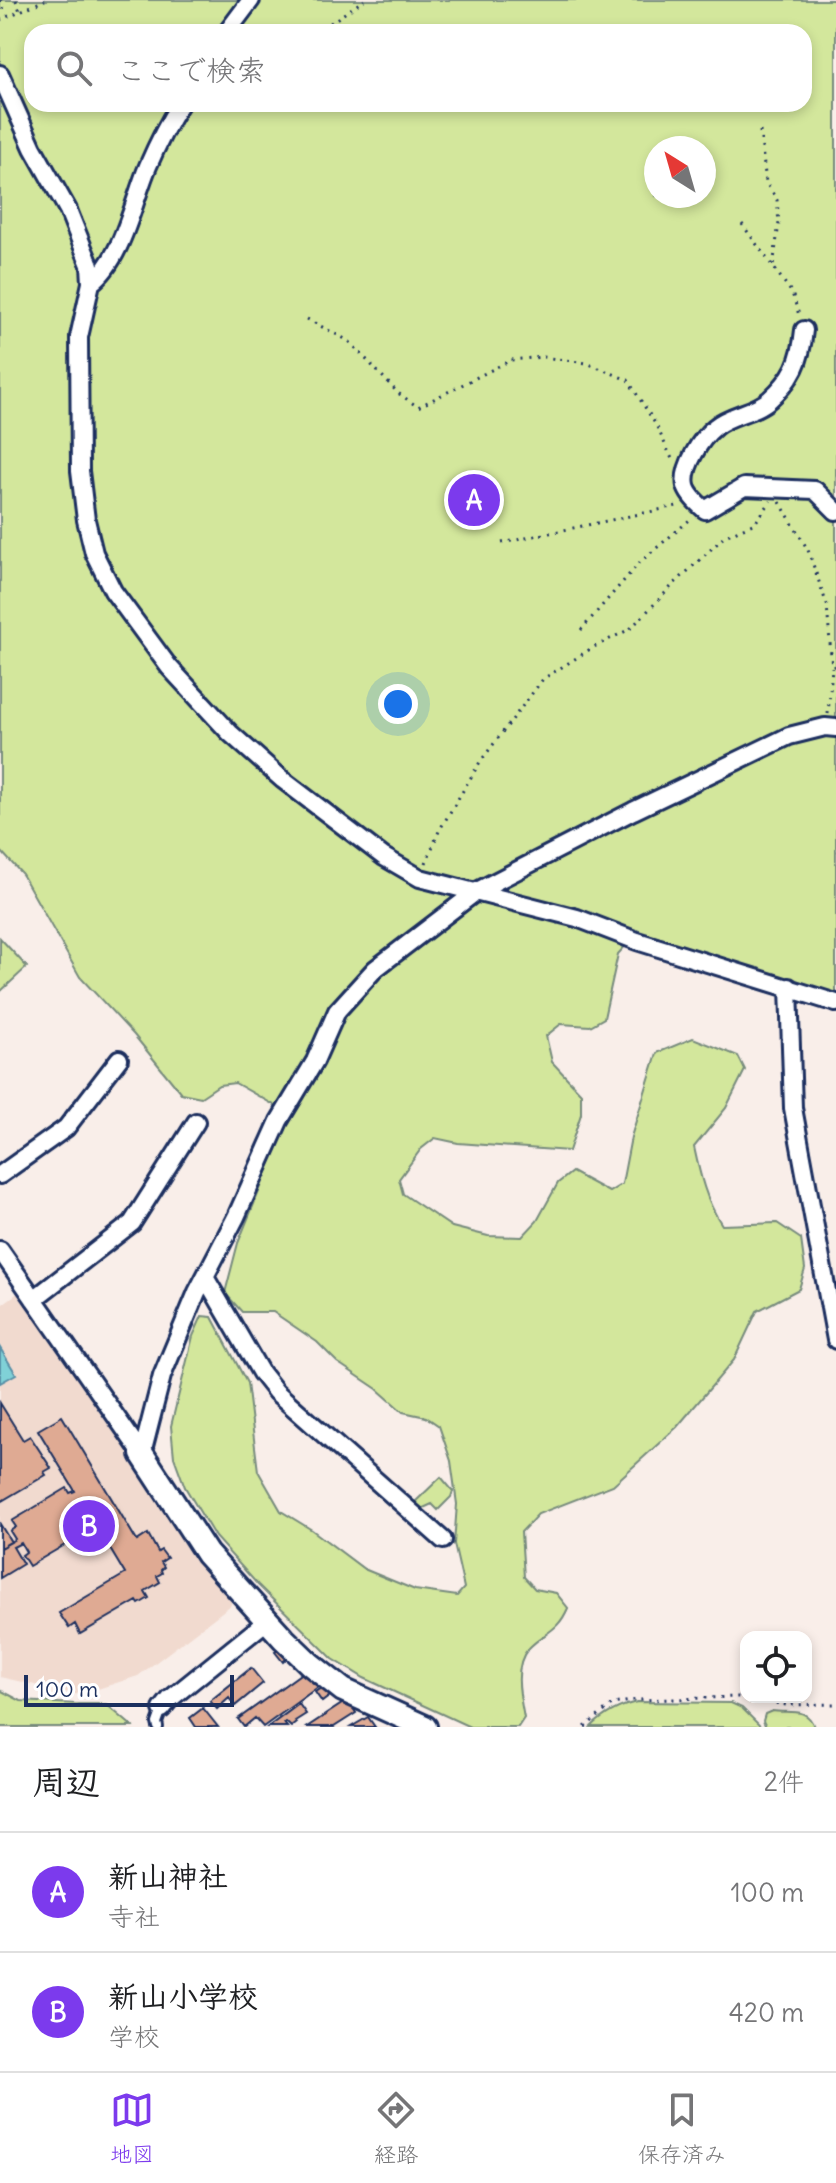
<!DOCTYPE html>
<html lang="ja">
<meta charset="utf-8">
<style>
:root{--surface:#fff;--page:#f2f2f2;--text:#202124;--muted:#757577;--line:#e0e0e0;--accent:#7c3aed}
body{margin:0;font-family:Delius,"Klee One",sans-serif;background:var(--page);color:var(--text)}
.controls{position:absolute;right:24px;bottom:24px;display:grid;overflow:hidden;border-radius:16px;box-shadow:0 4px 12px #0003}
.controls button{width:72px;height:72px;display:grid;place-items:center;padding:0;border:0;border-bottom:2px solid var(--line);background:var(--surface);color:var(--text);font:40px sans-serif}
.compass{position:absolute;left:644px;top:136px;width:72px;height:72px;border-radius:50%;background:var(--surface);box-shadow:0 4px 12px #0003;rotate:323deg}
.scale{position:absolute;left:24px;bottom:20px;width:210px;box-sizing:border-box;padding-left:8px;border:4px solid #1b2f5e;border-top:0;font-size:22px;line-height:28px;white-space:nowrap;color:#1b2f5e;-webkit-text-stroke:6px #fff;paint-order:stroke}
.you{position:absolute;left:398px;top:704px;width:28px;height:28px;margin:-20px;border:6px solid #fff;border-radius:50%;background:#1a73e8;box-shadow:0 0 0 12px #1a73e833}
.badge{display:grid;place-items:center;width:52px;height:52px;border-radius:50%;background:var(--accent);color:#fff;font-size:26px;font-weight:700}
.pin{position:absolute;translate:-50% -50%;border:4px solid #fff;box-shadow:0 2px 8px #0006}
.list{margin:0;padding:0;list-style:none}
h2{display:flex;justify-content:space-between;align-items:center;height:104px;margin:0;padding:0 32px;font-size:34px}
h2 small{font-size:26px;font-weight:400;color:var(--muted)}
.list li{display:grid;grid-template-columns:52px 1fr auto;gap:24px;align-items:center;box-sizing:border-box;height:120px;padding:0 32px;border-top:2px solid var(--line)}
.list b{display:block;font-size:30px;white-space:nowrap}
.list p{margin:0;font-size:26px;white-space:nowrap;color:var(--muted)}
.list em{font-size:26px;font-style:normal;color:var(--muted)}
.icon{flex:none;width:44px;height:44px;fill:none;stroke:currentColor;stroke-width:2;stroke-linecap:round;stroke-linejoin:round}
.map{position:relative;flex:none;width:836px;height:1727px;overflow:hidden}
.search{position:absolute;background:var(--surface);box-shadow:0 4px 12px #0003;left:24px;right:24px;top:24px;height:88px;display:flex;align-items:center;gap:20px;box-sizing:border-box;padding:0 28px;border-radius:24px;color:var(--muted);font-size:30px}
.sheet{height:344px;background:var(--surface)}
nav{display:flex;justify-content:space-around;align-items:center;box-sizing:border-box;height:112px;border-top:2px solid var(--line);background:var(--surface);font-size:22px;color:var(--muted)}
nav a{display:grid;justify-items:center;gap:4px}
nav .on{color:var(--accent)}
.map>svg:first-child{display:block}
</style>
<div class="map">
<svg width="836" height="1727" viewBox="0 0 836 1727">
<rect width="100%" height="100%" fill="#f9eee9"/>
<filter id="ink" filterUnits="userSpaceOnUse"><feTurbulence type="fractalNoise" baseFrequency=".0125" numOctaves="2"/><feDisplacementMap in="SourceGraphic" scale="16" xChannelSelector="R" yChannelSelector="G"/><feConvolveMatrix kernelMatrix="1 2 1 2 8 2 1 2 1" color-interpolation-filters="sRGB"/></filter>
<g filter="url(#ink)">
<path fill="#f1dacf" d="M19 1292 24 1295 203 1562 231 1595V1605L138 1676 79 1695 0 1677V1306Z"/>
<path fill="#d3e79c" stroke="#778b7d" stroke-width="2" fill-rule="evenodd" d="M0 0H836V996L663 944 637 933 618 954 604 1018 590 1026 561 1024 546 1036 552 1062 581 1093V1114L569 1151 458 1143 435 1138 421 1149 399 1179 403 1194 452 1227 488 1236 522 1237 537 1221 558 1183 572 1172 609 1192 622 1184 631 1137 657 1053 693 1038 738 1056 745 1070 726 1108 694 1147C700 1175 706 1201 722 1225L777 1223 801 1239 805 1269 799 1289 757 1311 734 1360 677 1427 613 1485 538 1514 521 1532 524 1577 535 1589 556 1593 568 1608C558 1632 544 1632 528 1649 513 1666 520 1697 524 1718L518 1727H470L364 1678 333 1659 258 1585 215 1537 185 1487 174 1457 171 1426 193 1336 202 1316 212 1317 247 1383 258 1471 281 1511 312 1530 364 1569 415 1590 457 1596 464 1588 454 1544 457 1504 451 1461 439 1426 426 1417 403 1412 377 1389 337 1362 317 1342 273 1312H242L225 1293 238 1243 285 1128 274 1105 235 1083 219 1085 201 1097 181 1093 134 1035 80 977 22 874 0 850ZM32 32H804V104H32ZM656 148H704V196H656Z
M0 938 27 967 0 992Z
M441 1477 453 1491 451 1497 438 1510 432 1504 419 1510 412 1505Z
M0 1690 21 1701 75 1704H106L133 1727H0Z
M637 1702 731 1703 742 1708 761 1727H591C604 1714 619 1706 637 1702Z
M772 1711C789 1714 807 1706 814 1727H766L763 1721 765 1714Z"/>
<path fill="#80d1d7" stroke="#5890a7" stroke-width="2" d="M0 1348 16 1374 0 1383Z"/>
<path fill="#dfaa93" stroke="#1b2f5e" stroke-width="2" d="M472 472 476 484 480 483 490 515 473 520 472 515 465 517 460 500 462 499 459 489 462 488 458 476Z
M0 1403 23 1440 30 1436 51 1468 44 1472 46 1475 0 1502Z
M62 1416 137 1541 148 1534 158 1552 161 1550 167 1558 161 1562 164 1567 161 1570 162 1573 157 1576 160 1582 145 1591 149 1598 139 1604 137 1601 80 1634 75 1624 69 1628 59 1613 125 1574 92 1519 87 1522 92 1529 29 1566 22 1555 26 1552 21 1543 13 1547 23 1564 0 1578V1548L15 1539 10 1531 16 1527 12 1521 67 1488 70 1493 75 1491 38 1430Z
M0 1524 11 1542 0 1548Z
M280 1648 288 1657 283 1662 275 1652Z
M251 1668 263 1683 235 1706 229 1698 217 1709 210 1701Z
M303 1672H306L318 1687 263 1727 255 1718 244 1727 238 1719Z
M324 1686 330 1696 322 1702 315 1692Z
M348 1700 356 1713 334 1727H307Z
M299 1704 306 1714 295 1721 296 1723 291 1727 286 1722 284 1723 287 1727H268Z
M203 1708 218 1727H196L190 1718Z
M368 1717 375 1727H351Z"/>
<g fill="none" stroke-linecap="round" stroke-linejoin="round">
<defs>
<path id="lane" d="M158 1727 157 1723 162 1709"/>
<path id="street" d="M227 32 251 0
M0 74 33 148 68 210 90 265 91 283 79 337 80 471 86 520 94 553 113 591 169 667 230 733 283 780 384 857 420 878 577 918 637 941 836 1003
M91 283C123 259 133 201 148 166 157 145 168 123 180 104
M804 330C801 361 793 378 770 399 755 413 730 414 715 427 701 438 682 468 686 486 688 495 698 504 705 510L744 487 815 490 836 511
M789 987 793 1108 836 1340
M0 1175 66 1128 119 1059
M0 1250 142 1454
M205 1277 261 1373 276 1392 443 1540
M34 1299 132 1223 196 1122
M142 1454 162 1376 197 1292 236 1217 279 1121 315 1061 337 1011 375 969 477 891 633 811 789 736 825 727 836 728
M162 1709 170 1699 268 1620"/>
<path id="secondary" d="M142 1454 207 1554 284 1639 310 1664 343 1690 425 1727"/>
</defs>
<use href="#lane" stroke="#1b2f5e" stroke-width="14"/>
<use href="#street" stroke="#1b2f5e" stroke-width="22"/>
<use href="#secondary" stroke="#1b2f5e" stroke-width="28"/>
<path stroke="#1b2f5e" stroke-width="3" stroke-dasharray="2 6" stroke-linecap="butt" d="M0 0 6 15
M16 0 20 11
M0 20 45 0
M317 32 364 0
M760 131 766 183 777 200 779 223 773 267
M742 224 792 293 799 315
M307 319 349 341 398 393 418 407 511 360 543 357 587 363 628 380 656 425 674 463
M780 502 808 550 827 605 832 668
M502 543 682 505
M581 630 640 562 692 518
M828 714 832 668 836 664
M426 863 439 831 480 762 543 679 592 648 630 629 672 586 725 536 755 523 771 501
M585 1727 613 1704 637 1700 738 1697 786 1705 836 1704"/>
<use href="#lane" stroke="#fff" stroke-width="8"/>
<use href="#street" stroke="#fff" stroke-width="16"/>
<use href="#secondary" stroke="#fff" stroke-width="22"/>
</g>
</g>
</svg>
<div class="controls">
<button><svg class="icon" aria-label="locate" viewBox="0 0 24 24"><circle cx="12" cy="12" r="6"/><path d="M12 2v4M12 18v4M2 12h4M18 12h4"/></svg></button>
</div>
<svg class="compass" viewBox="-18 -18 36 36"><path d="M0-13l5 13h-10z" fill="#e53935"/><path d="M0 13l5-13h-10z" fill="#757577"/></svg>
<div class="scale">100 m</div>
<div class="you"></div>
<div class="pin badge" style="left:474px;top:500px">A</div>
<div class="pin badge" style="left:89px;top:1526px">B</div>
<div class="search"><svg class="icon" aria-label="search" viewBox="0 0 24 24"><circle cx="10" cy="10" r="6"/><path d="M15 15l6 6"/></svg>ここで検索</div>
</div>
<section class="sheet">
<h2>周辺<small>2件</small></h2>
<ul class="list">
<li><span class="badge">A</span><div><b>新山神社</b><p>寺社</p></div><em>100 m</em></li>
<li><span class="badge">B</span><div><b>新山小学校</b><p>学校</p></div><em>420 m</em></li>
</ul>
</section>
<nav>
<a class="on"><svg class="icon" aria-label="map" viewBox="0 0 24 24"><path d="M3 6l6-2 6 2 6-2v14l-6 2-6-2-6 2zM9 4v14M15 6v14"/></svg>地図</a>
<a><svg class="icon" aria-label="directions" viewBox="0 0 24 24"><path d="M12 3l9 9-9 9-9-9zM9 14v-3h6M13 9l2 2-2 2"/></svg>経路</a>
<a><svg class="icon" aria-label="saved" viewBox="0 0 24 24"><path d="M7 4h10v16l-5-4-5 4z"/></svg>保存済み</a>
</nav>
